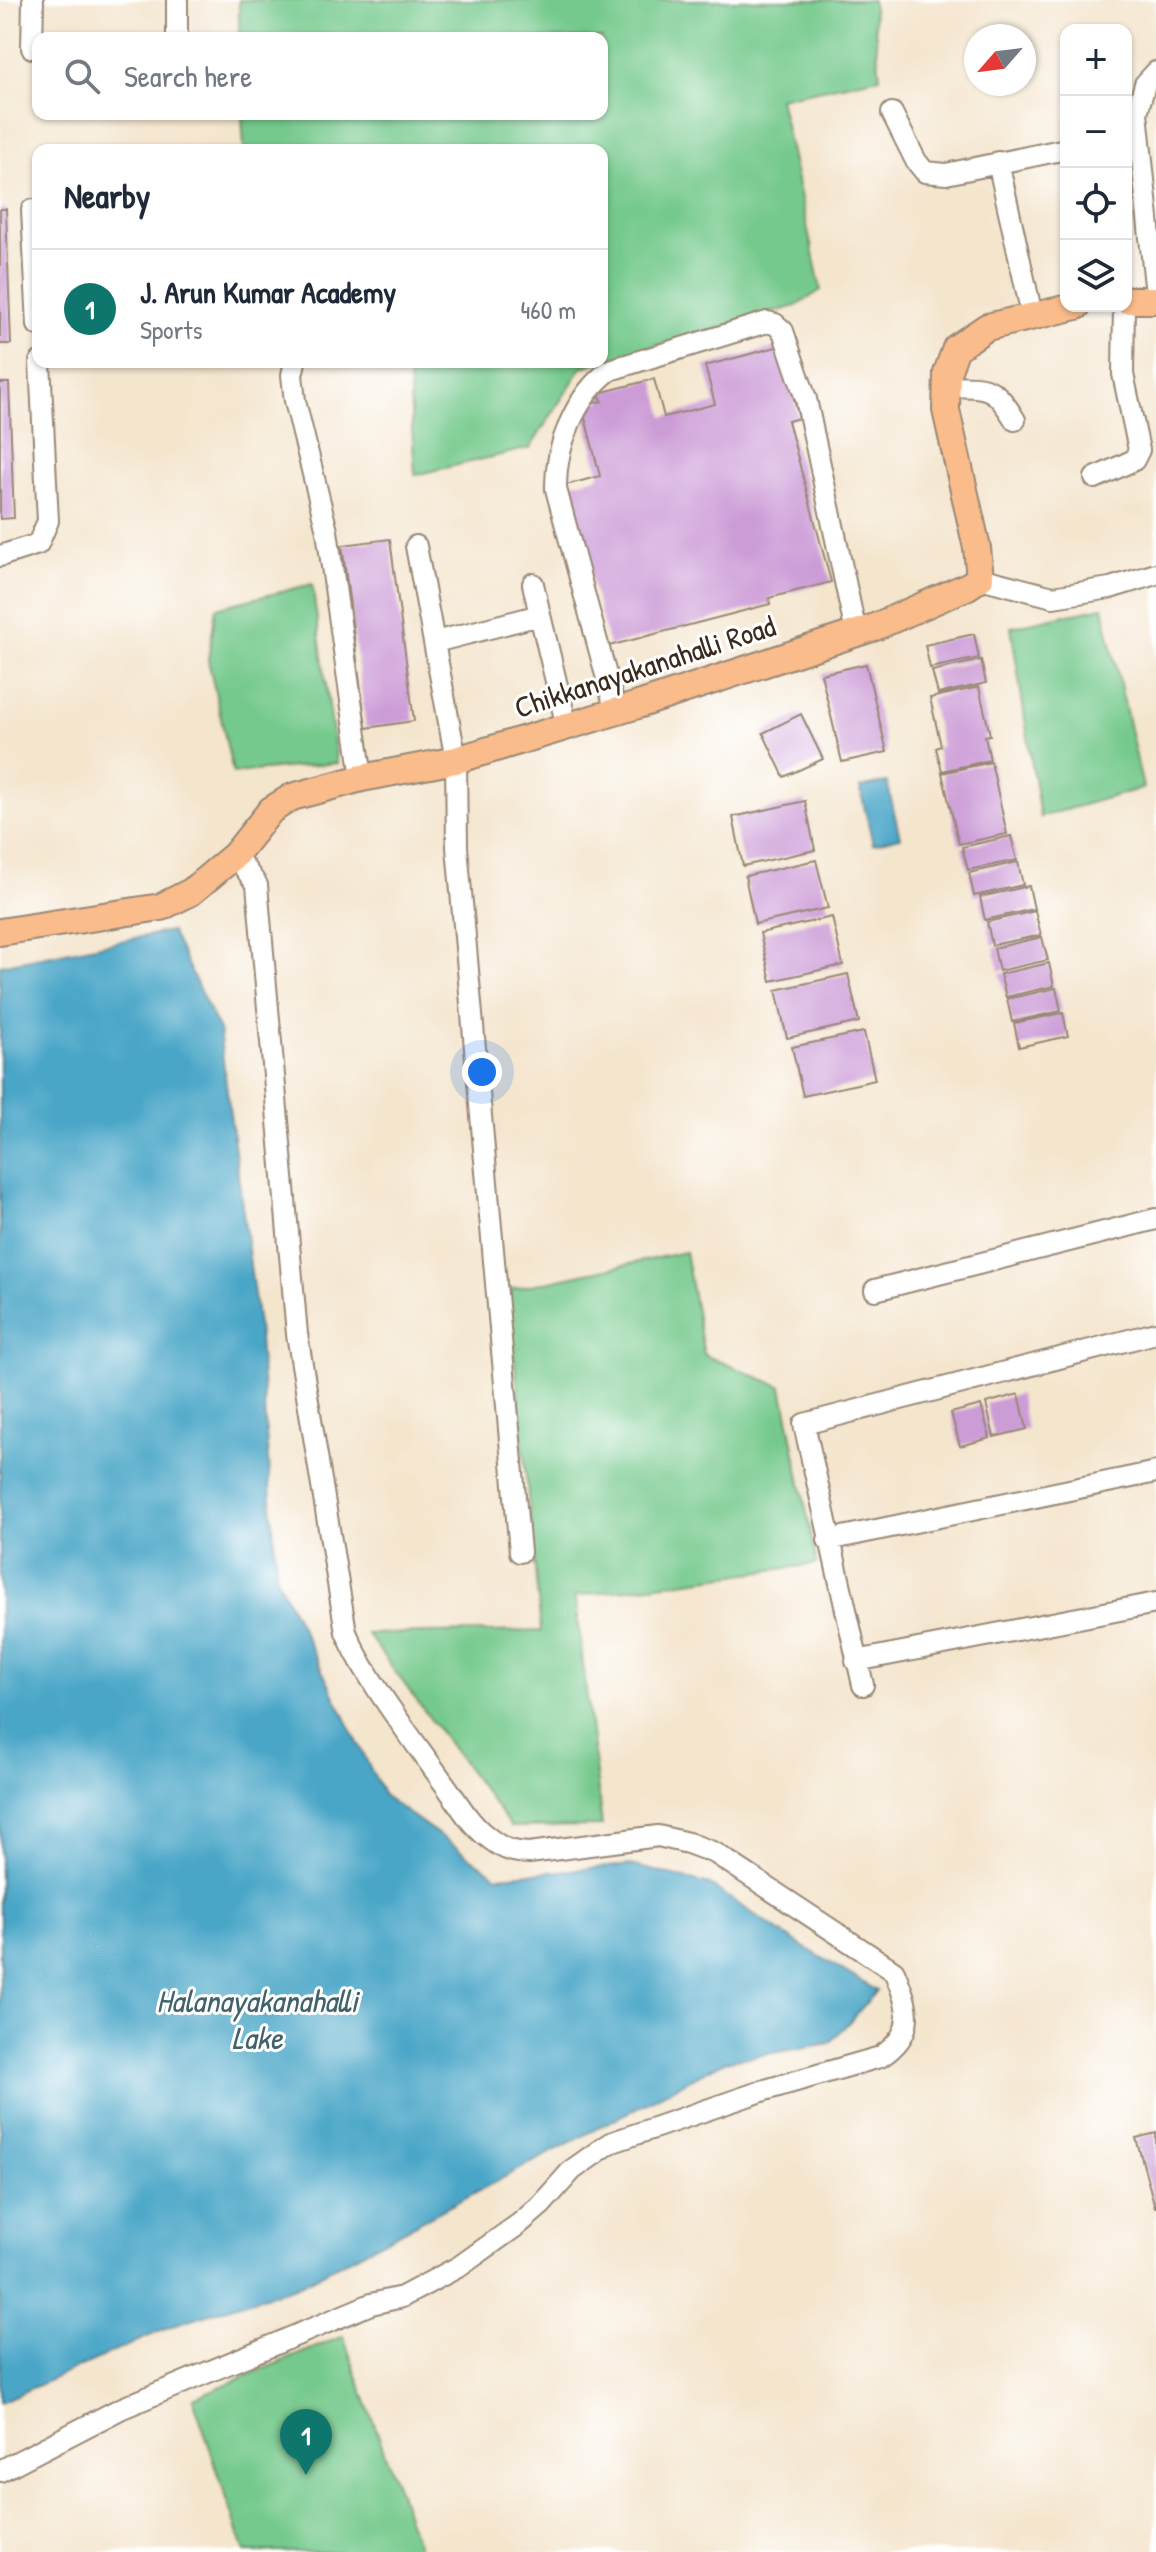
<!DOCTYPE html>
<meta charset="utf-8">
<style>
:root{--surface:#fff;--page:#f6f6f7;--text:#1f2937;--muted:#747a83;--line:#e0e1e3;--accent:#0f766e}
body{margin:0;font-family:"Patrick Hand",sans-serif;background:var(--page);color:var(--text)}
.controls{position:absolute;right:24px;top:24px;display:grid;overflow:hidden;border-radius:16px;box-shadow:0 2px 6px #0004}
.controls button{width:72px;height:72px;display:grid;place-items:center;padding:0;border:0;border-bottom:2px solid var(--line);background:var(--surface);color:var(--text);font:40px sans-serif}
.compass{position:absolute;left:964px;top:24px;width:72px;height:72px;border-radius:50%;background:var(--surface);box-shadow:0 2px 6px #0004;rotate:242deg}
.you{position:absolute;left:482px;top:1072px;width:28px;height:28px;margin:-20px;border:6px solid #fff;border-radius:50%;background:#1a73e8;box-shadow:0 0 0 12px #1a73e833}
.badge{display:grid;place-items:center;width:52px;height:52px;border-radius:50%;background:var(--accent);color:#fff;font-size:26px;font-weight:700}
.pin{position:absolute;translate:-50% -66px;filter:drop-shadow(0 2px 4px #0008)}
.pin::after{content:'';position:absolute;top:42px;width:28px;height:24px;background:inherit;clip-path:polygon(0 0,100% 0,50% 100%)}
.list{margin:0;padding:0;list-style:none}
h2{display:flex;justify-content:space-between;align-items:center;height:104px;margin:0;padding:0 32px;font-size:34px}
h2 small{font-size:26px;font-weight:400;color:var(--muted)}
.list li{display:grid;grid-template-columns:52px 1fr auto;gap:24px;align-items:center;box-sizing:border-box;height:120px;padding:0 32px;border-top:2px solid var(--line)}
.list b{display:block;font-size:30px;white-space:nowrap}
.list p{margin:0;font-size:26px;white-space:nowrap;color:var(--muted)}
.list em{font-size:26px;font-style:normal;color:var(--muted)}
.icon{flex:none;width:44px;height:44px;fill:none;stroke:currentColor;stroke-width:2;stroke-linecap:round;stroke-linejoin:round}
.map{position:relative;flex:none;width:1156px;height:2552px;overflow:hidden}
.search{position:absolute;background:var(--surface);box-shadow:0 2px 6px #0004;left:32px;top:32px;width:576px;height:88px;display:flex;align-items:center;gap:20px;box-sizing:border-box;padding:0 28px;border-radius:16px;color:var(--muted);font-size:30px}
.panel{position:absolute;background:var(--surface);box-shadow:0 2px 6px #0004;left:32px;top:144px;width:576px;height:224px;border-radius:16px}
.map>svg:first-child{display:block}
</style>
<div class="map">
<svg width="1156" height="2552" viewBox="0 0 1156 2552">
<rect width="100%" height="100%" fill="#fff"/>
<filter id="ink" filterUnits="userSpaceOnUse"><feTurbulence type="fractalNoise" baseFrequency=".0125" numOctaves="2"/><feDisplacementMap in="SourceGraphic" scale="16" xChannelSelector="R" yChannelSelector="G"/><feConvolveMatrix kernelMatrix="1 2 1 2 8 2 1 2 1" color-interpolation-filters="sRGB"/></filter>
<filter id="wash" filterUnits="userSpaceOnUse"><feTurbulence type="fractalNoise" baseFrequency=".006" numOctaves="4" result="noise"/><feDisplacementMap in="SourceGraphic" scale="32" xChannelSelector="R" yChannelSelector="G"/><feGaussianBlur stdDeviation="1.8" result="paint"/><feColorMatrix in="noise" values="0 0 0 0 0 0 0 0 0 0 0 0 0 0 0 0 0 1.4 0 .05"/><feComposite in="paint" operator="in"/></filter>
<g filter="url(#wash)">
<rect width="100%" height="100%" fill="#f4e5cd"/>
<path fill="#75c98c" stroke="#587a55" stroke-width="2" d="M239 0H872L880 77 779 98 821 290 796 306 602 361V150H244L242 114H602V38H239Z
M408 362H598L582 367 530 448 415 475Z
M312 584 337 763 233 773 208 660 216 608Z
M1103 607 1143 788 1040 817 1011 627Z
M685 1252 704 1355 782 1387 817 1564 575 1596 602 1826 511 1827 367 1634 541 1631 508 1290Z
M343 2336 420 2552H245L193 2398Z"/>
<path fill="#48a6c7" stroke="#426872" stroke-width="2" d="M887 782 900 837 873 844 860 788Z
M171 931 219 1030 258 1325 277 1579 384 1796 497 1876 631 1865 710 1885 791 1939 877 1991 830 2043 725 2061 298 2286 179 2323 0 2402V965Z"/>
<g id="blocks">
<path fill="#cc9cd7" d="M0 209H6L11 344H0Z
M780 346 799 418 788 421 831 582 769 598 770 604 609 646 566 485 600 476 582 406 602 401 599 393 654 379 664 417 715 404 705 366Z
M0 383H9L14 518 0 519Z
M390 539 414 721 366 728 342 545Z
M974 634 979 658 930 668 925 645Z
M981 660 986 683 938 694 932 671Z
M866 664 887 752 842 762 821 674Z
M979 687 990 735 985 736 990 760 942 771 936 748 941 746 930 698Z
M801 714 823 759 784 777 763 733Z
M991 762 1007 834 959 844 942 773Z
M805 801 815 850 743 866 733 817Z
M1011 836 1017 860 968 870 962 847Z
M816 860 828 908 755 924 745 876Z
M1018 862 1023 885 974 896 969 873Z
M1029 886 1034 909 985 920 980 897Z
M1035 911 1041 935 992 945 987 922Z
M832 917 843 965 771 981 760 933Z
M1042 937 1048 960 999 971 994 948Z
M1049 963 1054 986 1006 997 1000 974Z
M848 974 859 1022 787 1038 776 990Z
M1056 988 1061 1011 1012 1022 1007 999Z
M1063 1013 1068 1036 1019 1047 1014 1023Z
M864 1032 875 1080 803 1096 792 1047Z
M1019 1394 1027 1429 994 1437 986 1403Z
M981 1405 990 1438 960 1446 951 1413Z
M1156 2133V2207H1155L1136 2138Z"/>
</g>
</g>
<g filter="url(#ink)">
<use href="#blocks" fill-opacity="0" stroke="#988876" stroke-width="2"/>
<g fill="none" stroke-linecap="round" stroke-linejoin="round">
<defs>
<path id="minor" d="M177 38V0
M32 48 33 0
M1156 72 1145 84 1137 113 1156 295
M892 113 916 161 925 172 946 174 1066 149
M998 162 1032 315
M32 210 38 325
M295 362 292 375 295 401 327 531 362 778
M946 386C988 387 993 384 1015 420
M1095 478 1134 460 1139 450 1123 374 1124 306
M416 546 456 760 457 847 520 1552
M0 556 38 544 48 521 40 362
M980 578 1053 597 1110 588 1156 574
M533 584 540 615
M435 642 540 615 567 727
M616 712 556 489C555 446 576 395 610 370L767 322 775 324 783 331 806 399 856 633
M875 1290 1156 1219
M828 1540 1156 1472
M856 1661 1156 1603
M863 1685 804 1424 1156 1333
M0 2471 120 2409 371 2304 402 2297 460 2266 519 2224 541 2205 572 2170 610 2143 765 2090 880 2057C918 2033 909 2007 894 1971L715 1853 688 1843 658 1836 529 1853C509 1852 501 1848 485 1835 468 1822 456 1799 443 1782 412 1738 366 1680 346 1632L297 1334 257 885 235 855"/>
<path id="major" d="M1126 300H1156
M0 932 161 907 191 892 235 855 271 810 292 797 362 778 456 760 638 705 875 627 968 586 980 578 977 548 946 410 947 373 956 348 987 327 1077 306"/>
</defs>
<use href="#minor" stroke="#988876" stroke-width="24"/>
<use href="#major" stroke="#988876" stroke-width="30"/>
<use href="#minor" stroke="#fff" stroke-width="20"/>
<use href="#major" stroke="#fabc8b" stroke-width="26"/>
</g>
</g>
<g text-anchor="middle" stroke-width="6" stroke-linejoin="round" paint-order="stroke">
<g font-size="30" fill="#3b2a1e" stroke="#fff">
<text transform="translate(645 667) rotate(-18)" y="10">Chikkanayakanahalli Road</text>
</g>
<g font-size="32" font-style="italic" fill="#41626a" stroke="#fff">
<text x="257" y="2012">Halanayakanahalli<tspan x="257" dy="37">Lake</tspan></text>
</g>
</g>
</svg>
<div class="controls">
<button>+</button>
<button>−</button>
<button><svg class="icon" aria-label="locate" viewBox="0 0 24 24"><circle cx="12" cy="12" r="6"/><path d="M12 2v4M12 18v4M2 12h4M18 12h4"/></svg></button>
<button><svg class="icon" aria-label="layers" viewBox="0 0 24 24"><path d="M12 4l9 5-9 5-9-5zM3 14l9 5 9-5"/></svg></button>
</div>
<svg class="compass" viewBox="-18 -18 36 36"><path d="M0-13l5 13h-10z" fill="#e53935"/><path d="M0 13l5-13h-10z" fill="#747a83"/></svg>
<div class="you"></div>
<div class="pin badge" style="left:306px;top:2475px">1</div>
<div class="search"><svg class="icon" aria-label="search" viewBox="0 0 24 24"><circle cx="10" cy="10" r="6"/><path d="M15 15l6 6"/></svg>Search here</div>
<section class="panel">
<h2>Nearby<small></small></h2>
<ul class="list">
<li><span class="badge">1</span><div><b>J. Arun Kumar Academy</b><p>Sports</p></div><em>460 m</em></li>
</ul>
</section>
</div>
